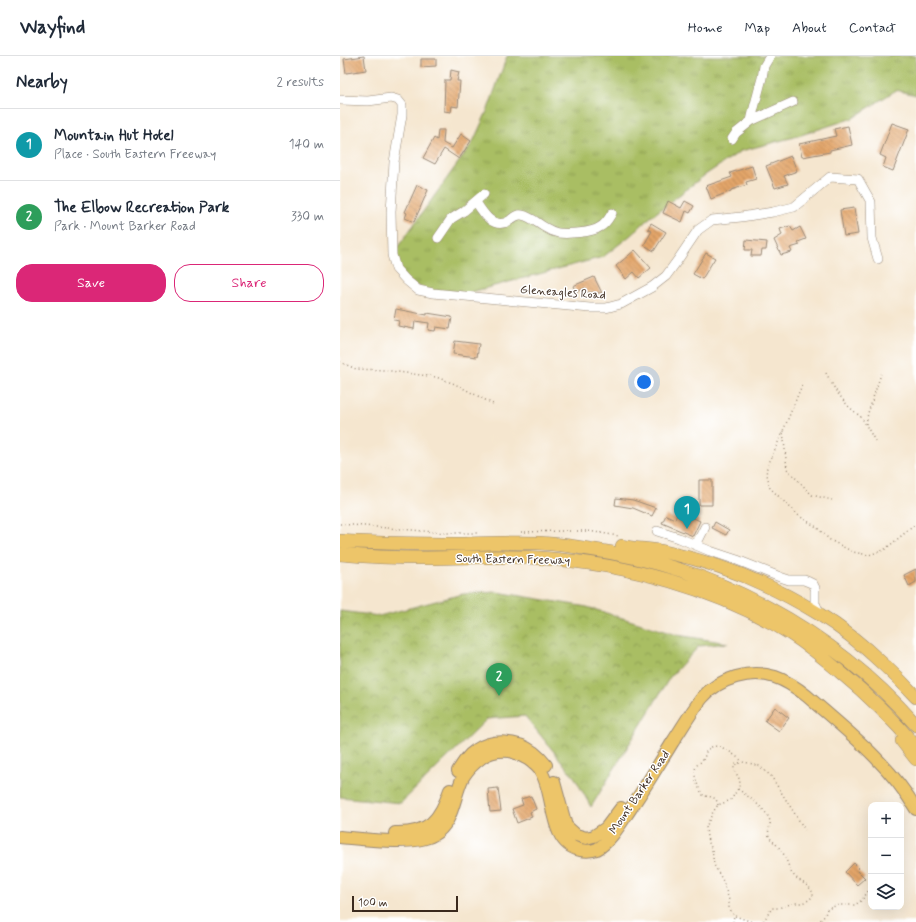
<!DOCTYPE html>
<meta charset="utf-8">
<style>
:root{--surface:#fff;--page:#f2f2f3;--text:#1f2937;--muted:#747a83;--line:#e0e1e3;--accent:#db2777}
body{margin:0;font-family:Mynerve,sans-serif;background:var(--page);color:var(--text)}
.controls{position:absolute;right:12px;bottom:12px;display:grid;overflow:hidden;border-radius:8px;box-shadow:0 4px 16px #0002}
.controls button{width:36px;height:36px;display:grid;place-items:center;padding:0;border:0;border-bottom:1px solid var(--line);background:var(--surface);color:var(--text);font:20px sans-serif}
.scale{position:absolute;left:12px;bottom:10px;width:106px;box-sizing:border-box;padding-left:4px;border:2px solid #3b2a1e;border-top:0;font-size:11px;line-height:14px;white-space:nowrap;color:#3b2a1e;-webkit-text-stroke:3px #fff;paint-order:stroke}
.you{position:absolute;left:304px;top:326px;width:14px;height:14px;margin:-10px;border:3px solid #fff;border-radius:50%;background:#1a73e8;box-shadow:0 0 0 6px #1a73e833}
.badge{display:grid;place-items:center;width:26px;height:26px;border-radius:50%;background:var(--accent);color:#fff;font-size:13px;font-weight:700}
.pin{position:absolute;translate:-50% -33px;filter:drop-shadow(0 1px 2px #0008)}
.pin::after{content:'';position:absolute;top:21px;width:14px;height:12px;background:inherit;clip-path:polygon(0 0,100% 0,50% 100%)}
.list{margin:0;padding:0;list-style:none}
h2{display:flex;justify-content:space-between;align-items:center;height:52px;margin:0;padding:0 16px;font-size:17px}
h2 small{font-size:13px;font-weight:400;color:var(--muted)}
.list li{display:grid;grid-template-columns:26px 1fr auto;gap:12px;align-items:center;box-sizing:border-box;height:72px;padding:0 16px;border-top:1px solid var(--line)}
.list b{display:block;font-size:15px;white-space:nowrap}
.list p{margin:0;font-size:13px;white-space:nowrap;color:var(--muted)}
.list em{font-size:13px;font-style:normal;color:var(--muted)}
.actions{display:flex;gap:8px;padding:12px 16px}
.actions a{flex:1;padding:9px 0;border:1px solid var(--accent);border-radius:16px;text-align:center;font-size:14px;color:var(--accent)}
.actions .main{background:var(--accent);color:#fff}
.icon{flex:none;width:22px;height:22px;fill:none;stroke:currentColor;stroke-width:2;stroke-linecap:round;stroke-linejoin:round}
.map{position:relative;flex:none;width:576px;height:866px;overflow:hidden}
header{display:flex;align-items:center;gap:24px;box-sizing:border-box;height:56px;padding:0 20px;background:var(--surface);border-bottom:1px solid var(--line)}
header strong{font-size:19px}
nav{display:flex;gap:22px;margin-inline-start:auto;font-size:14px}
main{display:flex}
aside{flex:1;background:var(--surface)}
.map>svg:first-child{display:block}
</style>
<header>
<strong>Wayfind</strong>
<nav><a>Home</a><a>Map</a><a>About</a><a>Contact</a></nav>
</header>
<main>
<aside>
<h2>Nearby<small>2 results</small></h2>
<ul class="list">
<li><span class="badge" style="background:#0f9aa8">1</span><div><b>Mountain Hut Hotel</b><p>Place · South Eastern Freeway</p></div><em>140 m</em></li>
<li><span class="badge" style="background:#2e9e5b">2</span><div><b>The Elbow Recreation Park</b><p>Park · Mount Barker Road</p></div><em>330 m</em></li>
</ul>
<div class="actions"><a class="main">Save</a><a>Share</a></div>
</aside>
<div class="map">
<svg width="576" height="866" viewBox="0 0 576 866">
<defs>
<pattern id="grass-tufts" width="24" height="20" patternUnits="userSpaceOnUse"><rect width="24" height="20" fill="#a9be63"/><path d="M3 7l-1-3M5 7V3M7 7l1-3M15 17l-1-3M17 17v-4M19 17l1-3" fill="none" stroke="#8b9b51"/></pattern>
<pattern id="park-crowns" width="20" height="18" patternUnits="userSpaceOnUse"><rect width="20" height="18" fill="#a9be63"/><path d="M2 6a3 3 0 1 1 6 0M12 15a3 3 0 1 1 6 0" fill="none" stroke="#8b9b51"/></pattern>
<pattern id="building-back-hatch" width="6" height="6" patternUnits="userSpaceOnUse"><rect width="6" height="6" fill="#e3a569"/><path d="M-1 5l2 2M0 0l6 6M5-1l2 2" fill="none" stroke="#b98756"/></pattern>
</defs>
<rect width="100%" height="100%" fill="#fff"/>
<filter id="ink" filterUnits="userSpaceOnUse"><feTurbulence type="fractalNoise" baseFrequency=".025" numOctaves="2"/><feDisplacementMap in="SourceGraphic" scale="8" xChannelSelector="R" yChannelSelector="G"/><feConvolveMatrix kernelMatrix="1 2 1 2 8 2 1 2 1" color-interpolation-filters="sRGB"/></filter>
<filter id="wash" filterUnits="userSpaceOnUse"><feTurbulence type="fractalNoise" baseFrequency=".012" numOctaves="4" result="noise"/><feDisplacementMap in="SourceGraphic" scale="16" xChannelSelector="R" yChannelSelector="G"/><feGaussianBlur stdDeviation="0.9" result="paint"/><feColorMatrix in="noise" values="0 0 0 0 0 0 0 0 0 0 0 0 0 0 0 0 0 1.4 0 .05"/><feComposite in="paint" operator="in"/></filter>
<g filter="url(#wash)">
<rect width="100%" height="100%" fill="#f5e6cf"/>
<path fill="url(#grass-tufts)" stroke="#727440" d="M167 0H576V39L556 34 513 62 458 80 401 95 365 119 307 164 291 179 263 201 120 239 93 237 66 224 52 199 133 86 148 53Z"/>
<path fill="url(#park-crowns)" stroke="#727440" d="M157 536 247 551 337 579 388 587 359 590 330 621 251 751 235 722 185 660 147 663 61 747 0 741V555L39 560 123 538Z"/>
<g id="blocks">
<path fill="url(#building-back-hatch)" d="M24 0 26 14 6 17 4 3Z
M81 3H96V10L81 11Z
M111 14 119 16 117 25H120L118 51 112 50 111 56 104 55 105 24H110Z
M552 67 569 73 553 115 543 111 546 102 540 99Z
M508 70 512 89 490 94V96L462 101 459 88 496 80 494 73Z
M98 74H104L103 87 112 92 121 78 131 85 119 103 104 93 95 108 83 102 94 82 97 84Z
M451 100 457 115 444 120 448 128 435 132 426 110Z
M412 110 416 123 406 126 407 129 391 134V135L371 143 366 130 392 121 390 117Z
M77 129 88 134 74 166 65 162 67 157 65 156Z
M328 145 341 152 345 145 354 150 350 157 346 155 342 166 323 157Z
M514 152 518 178 504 180 500 154Z
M311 167 326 176 314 195 304 189 312 175 308 173Z
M450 170 453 175 460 171 466 183 458 186 460 189 450 192 452 196 441 199 434 184 442 179 440 173Z
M406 184 427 186 426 194H422L421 200H411L412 194H405Z
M295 194 311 212 299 222 294 216 286 223 276 210Z
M366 197 375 202 362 223 353 218Z
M254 221 262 237 246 236 245 232 236 236 233 230Z
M56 253 87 259V257L112 261 110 273 96 271 95 275 88 274 89 267 75 265 74 273 58 270 59 265 54 264Z
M115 285 139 288 137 301 113 298Z
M359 424H372V449H359Z
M276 442 293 444 316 452 312 460 293 452 275 449Z
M338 455 360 465 353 480 322 467 326 459 335 463Z
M375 466 389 474 386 479 372 472Z
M576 513V526L569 530 564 519Z
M435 651 449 662 439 675 425 665Z
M158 732 161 755 150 756 148 733Z
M191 740 196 753 190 756 192 761 177 767 172 753 183 749 181 743Z
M514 807 519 812 517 814 525 822 517 829 505 816Z"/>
</g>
</g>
<g filter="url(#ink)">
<use href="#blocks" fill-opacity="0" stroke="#988876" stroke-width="1"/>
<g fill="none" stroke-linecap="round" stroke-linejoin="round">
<defs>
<path id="minor" d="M0 44 28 45 51 42 58 44 62 49V59L54 106 51 156 52 199 56 213 66 224 78 234 93 237 250 252H266L281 248 312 231 326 220 337 205 358 174 372 164 401 161 433 156 454 151 490 121 518 123 531 146 532 182 538 203
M411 65 453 46
M392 83 396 77 411 65 414 52 422 22 424 10 430 0
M136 146C143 157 153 174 169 165 173 162 176 158 182 159 192 161 198 168 206 172 209 174 214 176 218 177 227 178 252 177 260 171 266 168 269 162 272 157
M98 182 111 163 124 155 144 138
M317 475 339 482 370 495 397 504 440 521 449 524H464L469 526 473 528 475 532V547L480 558
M356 489 365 471"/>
<path id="major" d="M118 715C123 707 128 699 136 694 152 683 177 684 193 696 198 700 202 704 206 709
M214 726 226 770 236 779 246 782 254 780 266 772 281 752
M55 777C89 778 100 764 110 734
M0 781C23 783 74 790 93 779 114 767 113 741 123 721 128 713 134 707 141 702 150 695 159 694 170 695 174 696 178 698 182 700 189 703 195 708 200 714 216 737 207 787 240 794 246 795 252 795 257 793 270 786 281 767 289 755 304 733 318 710 332 687 342 672 351 656 362 642 379 622 411 613 435 621 447 625 457 632 467 640 507 675 549 707 576 753"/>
<path id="highway" d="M0 485C41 488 82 488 123 488 149 487 174 486 199 487 216 488 233 490 249 493 376 511 491 573 576 669
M282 490C296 493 311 493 325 496 379 507 432 529 479 558 502 572 525 591 544 609 555 619 566 630 576 641
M0 498C29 501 57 502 86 502 124 502 162 499 201 502 287 508 377 532 451 578 468 589 484 602 499 615 527 638 553 663 576 691
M562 685 576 703"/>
</defs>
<use href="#minor" stroke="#988876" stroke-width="10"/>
<use href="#major" stroke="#988876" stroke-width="14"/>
<use href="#highway" stroke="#988876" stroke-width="14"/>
<path stroke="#988876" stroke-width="1.5" stroke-dasharray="1 3" stroke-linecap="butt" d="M0 306 16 313 43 314 96 321 115 328 153 348
M486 317 496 335 508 350 522 362 535 385
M462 329 443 375 447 413 472 439 492 444
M526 368 528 357 541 318
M443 375 426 414 430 432 459 460 475 470 490 484 513 496 529 499 544 494 576 468
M0 468 107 477H138
M181 476 223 475H248L279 480
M398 733C407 740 427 753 430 765 431 770 427 775 429 780 431 785 438 789 441 794 446 801 448 809 451 816 456 825 474 830 473 840L469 844 462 847H454L438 852H432L423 866
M378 749 376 743 372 741 364 740C359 735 352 717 356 711 357 708 360 707 362 705 365 702 365 697 367 694 377 683 394 699 402 705
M395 860 412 866
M393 866 394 859 389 852V844L383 825 374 809 372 794 367 782 366 771 373 756 378 749 391 744 399 731 400 725 398 720 394 715V712L396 708 402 706 409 707 419 710 431 720 465 774
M477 866C483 863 485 860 487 853L498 849H515L522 844 529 834"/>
<use href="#minor" stroke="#fff" stroke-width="9"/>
<use href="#major" stroke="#edc569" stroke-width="12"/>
<use href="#highway" stroke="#edc569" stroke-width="13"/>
</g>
</g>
<g text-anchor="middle" stroke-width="3" stroke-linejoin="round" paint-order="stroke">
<g font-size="12" fill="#3b2a1e" stroke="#fff">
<text transform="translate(223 236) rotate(4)" y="4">Gleneagles Road</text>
<text transform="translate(173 503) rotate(1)" y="4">South Eastern Freeway</text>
<text transform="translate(299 736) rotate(-56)" y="4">Mount Barker Road</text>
</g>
</g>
</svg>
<div class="controls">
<button>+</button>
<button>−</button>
<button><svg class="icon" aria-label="layers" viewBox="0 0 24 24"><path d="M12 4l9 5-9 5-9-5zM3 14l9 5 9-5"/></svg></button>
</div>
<div class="scale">100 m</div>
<div class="you"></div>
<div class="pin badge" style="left:347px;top:473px;background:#0f9aa8">1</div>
<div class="pin badge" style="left:159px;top:640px;background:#2e9e5b">2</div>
</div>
</main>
